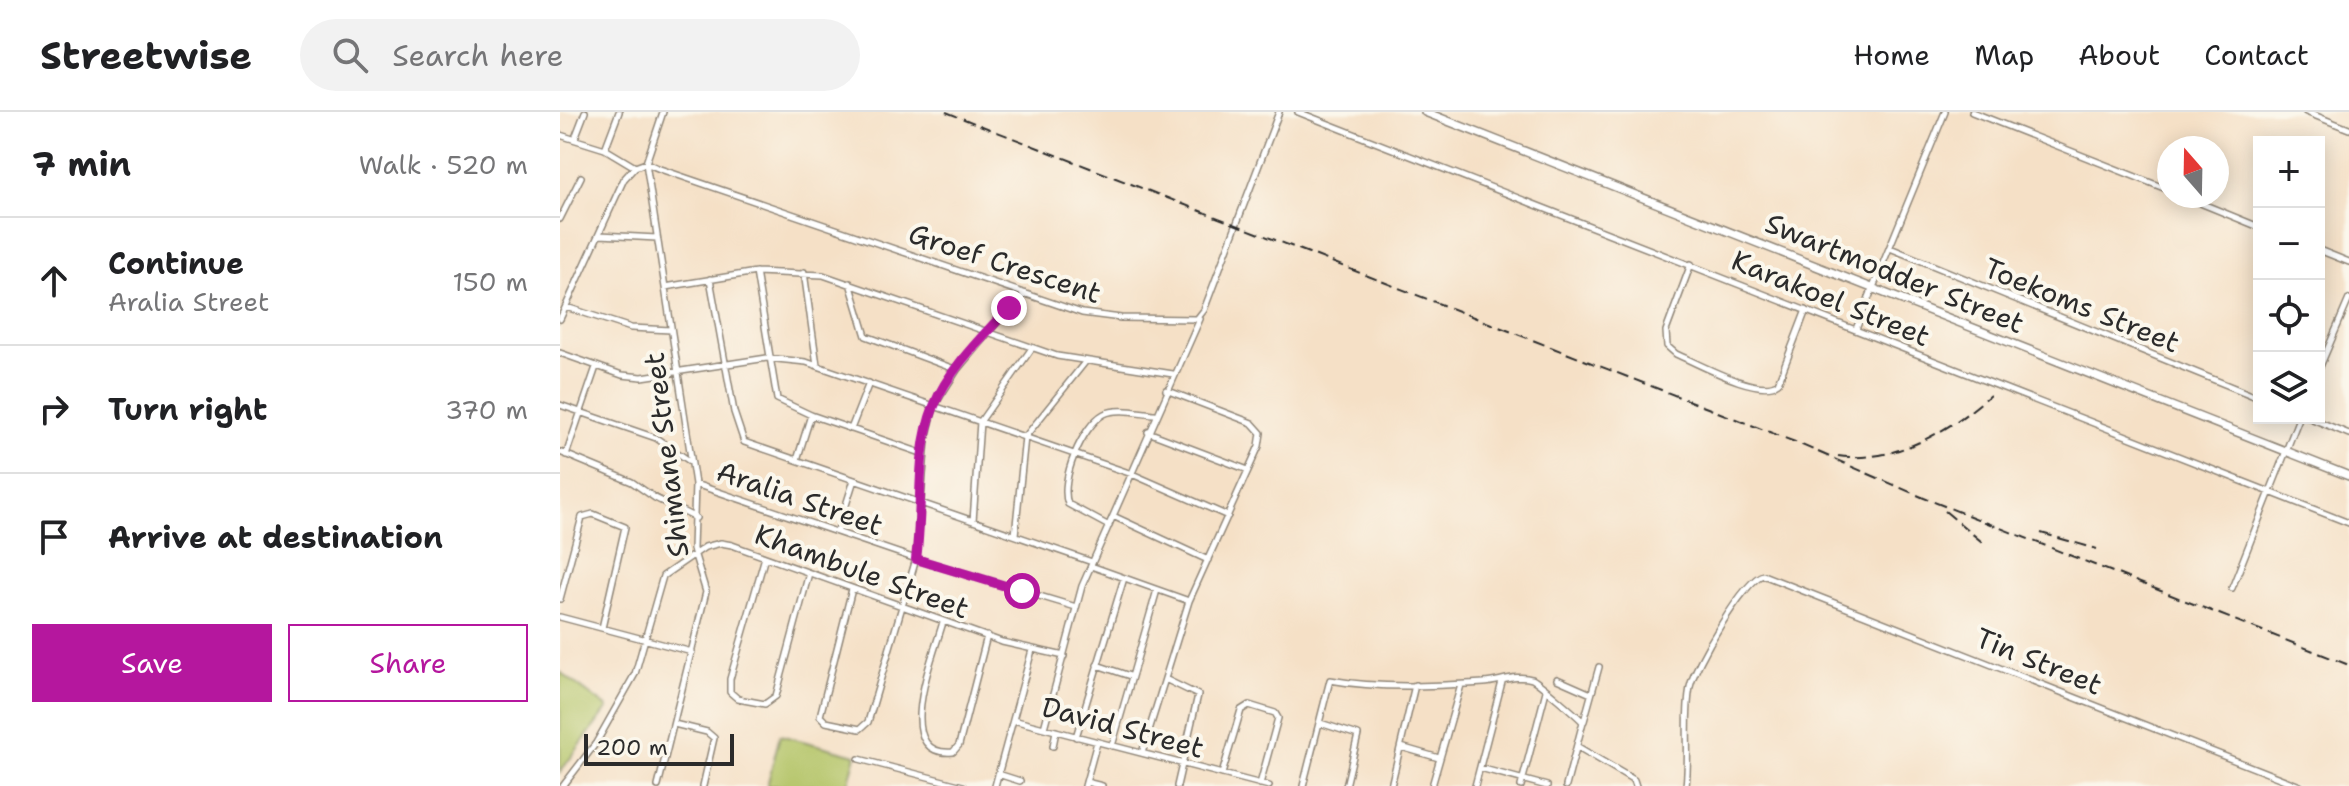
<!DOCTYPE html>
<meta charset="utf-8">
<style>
:root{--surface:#fff;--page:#f2f2f2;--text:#202124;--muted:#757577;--line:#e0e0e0;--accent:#b5179e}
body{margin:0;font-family:"Shantell Sans",sans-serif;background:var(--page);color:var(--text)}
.controls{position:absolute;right:24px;top:24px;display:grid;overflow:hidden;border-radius:0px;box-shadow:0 4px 20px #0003}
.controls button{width:72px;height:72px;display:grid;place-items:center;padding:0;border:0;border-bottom:2px solid var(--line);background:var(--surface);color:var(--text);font:40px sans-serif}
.compass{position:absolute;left:1597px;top:24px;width:72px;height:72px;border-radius:50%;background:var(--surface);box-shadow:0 4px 20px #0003;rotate:340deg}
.scale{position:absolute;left:24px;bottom:20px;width:150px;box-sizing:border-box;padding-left:8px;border:4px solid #2b2b2b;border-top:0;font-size:22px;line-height:28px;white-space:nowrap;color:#2b2b2b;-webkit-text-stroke:6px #fbf7ec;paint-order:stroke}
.stop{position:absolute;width:24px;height:24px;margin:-18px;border:6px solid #b5179e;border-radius:50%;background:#fff}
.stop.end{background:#b5179e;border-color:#fff;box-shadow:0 2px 8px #0008}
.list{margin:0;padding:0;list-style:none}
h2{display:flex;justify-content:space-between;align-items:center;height:104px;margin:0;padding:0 32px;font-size:34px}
h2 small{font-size:26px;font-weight:400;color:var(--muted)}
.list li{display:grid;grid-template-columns:52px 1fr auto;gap:24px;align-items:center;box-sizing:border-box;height:128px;padding:0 32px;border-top:2px solid var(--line)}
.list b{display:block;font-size:30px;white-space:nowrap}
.list p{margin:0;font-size:26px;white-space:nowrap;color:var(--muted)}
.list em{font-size:26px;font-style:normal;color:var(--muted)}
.actions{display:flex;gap:16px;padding:24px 32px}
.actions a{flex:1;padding:18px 0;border:2px solid var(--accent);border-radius:0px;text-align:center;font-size:28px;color:var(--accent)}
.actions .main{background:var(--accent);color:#fff}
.icon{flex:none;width:44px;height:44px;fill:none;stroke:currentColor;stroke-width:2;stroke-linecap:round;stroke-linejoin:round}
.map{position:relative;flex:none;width:1789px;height:674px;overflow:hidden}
header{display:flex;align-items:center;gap:48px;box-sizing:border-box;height:112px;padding:0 40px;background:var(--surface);border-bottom:2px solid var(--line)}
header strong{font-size:38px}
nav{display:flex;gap:44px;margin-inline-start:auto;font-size:28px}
.search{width:560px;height:72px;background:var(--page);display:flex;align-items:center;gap:20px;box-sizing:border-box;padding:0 28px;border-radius:44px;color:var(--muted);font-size:30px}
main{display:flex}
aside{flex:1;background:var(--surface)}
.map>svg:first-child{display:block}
</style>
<header>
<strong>Streetwise</strong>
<div class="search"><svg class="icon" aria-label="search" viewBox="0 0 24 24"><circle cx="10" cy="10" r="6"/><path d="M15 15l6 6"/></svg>Search here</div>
<nav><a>Home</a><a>Map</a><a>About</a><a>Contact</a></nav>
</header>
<main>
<aside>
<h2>7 min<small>Walk · 520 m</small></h2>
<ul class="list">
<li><svg class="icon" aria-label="ahead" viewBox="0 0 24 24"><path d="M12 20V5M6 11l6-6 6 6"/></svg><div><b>Continue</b><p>Aralia Street</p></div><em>150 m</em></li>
<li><svg class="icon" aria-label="right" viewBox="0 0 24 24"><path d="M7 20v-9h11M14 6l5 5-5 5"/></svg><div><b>Turn right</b></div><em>370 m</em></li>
<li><svg class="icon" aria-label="arrive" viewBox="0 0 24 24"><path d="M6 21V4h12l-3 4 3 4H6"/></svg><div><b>Arrive at destination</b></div></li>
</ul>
<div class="actions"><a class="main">Save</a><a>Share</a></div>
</aside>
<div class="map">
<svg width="1789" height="674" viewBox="0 0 1789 674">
<rect width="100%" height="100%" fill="#fbf7ec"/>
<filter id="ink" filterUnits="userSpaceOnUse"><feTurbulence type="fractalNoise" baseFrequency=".0125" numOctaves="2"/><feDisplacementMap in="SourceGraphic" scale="16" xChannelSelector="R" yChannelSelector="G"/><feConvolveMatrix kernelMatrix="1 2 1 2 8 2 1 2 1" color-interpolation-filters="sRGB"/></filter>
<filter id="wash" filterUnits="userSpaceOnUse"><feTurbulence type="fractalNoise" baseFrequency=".006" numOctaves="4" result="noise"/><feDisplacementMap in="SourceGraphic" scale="32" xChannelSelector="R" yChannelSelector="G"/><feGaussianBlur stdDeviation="1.8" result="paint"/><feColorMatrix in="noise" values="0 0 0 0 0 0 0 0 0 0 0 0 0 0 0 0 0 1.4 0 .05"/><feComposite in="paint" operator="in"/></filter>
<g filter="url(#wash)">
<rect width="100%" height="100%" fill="#f5e0c6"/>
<path fill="#b4c467" stroke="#707849" stroke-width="2" d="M0 560 48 596 0 660Z
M220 623 296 643 288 674H207Z"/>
</g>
<g filter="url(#ink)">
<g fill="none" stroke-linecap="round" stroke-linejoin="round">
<defs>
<path id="minor" d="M103 0 86 51 100 57 522 201 561 206 637 207 644 198 719 0
M738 0 1789 411
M1412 0 1609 78
M1746 0 1789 17
M0 23 45 37 75 55
M15 26 25 0
M45 37 59 0
M1623 84 1699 115
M0 107 21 65
M40 123 97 126
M1330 136 1699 286
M1759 138 1789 150
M1131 152 1106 219 1107 234 1116 242C1137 251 1200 286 1218 271L1246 198
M196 160 217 287 251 303 364 342
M244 160 257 253
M150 167 174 300 184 330 532 450
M290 171 306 224 397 258
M105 175 196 160 263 163 497 244 613 262
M6 195 71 216 111 218
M0 207 64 67 75 55 86 51 135 372 133 437 146 480 98 674
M1296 217 1385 0
M0 241 62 263 82 265 207 246 246 250 572 362 668 404
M1759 257 1789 187
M606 278 692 311 701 321 699 334 629 489
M0 293 96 326 131 350
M1750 306 1789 322
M291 317 309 271
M588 320 688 358
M0 340 72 370 95 386 136 406
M6 343 36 255
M237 348 251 303
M135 372 356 447 516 495
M553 404 648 448
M413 409 420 310 472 236
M549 414 508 392C499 369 522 314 544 302 557 295 581 301 595 302
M278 418 294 368
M455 423 465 325 526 249
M205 445 170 567V580L178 587 205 592 216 584 249 461
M531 454 629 489 582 641
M1672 476 1739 306
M292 477 260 604 266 610 300 617 308 610 356 447 366 327 374 294 397 258 449 196 466 182
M0 487 22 405 33 402 65 415 42 516
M0 505 132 540
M383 510C375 540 330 646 393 640L399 633 427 524
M537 553 570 564
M605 567 638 583 617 674
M997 567 1031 582
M453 608 709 674
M1024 609 1039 555
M760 611 798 623 786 674
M114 612 147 620 154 626 143 674
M484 616 522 474 640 207
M516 625 564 466
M493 634 496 619
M552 634 597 478
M841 635 879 646
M1018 635 1074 668 1076 674
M299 647 403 674
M920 656 987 674
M438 662 460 669
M662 662 681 598 689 593 715 601 718 606 700 672
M526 670 542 674
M3 674 36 631 75 562 103 464 145 435 161 431 172 433 442 530 504 544
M435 674 472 538
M525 674 537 630
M743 674 770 568C820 577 874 574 924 571 939 570 957 562 972 567 976 568 1019 605 1023 610L1006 674
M831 674 855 573
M872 674 901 573
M915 674 942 570
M961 674 986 579
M1126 674C1130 641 1124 607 1130 575 1134 554 1184 468 1203 463L1740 674"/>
<path id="secondary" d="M865 0 1789 364"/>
</defs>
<use href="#minor" stroke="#908678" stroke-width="8"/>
<use href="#secondary" stroke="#908678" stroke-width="10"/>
<use href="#minor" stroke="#fff" stroke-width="5"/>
<use href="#secondary" stroke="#fff" stroke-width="7"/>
<path stroke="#2b2b2b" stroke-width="2" stroke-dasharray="12 6" stroke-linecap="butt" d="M386 0 1235 330 1364 386 1789 553
M1278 344C1334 352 1389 319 1430 283
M1385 399 1422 430
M1481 421 1537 437"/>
</g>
</g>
<g fill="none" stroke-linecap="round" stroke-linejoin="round" filter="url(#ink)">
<path stroke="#b5179e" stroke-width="10" d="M449 196C423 224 388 258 374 294 355 341 363 398 356 447L462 479"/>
</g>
<g text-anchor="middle" stroke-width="8" stroke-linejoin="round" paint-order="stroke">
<g font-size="28" fill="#2b2b2b" stroke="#fbf7ec">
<text transform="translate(445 151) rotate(18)" y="10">Groef Crescent</text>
<text transform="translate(1335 161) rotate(22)" y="10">Swartmodder Street</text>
<text transform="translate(1271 186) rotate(22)" y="10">Karakoel Street</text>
<text transform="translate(1522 193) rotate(22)" y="10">Toekoms Street</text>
<text transform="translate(106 343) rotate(-97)" y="10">Shimane Street</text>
<text transform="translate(240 386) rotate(19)" y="10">Aralia Street</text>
<text transform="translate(302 459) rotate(20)" y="10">Khambule Street</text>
<text transform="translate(1479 549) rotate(22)" y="10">Tin Street</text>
<text transform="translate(563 615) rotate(15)" y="10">David Street</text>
</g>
</g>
</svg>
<div class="controls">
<button>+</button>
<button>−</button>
<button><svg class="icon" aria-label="locate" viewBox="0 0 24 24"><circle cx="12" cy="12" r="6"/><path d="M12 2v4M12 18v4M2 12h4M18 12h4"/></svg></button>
<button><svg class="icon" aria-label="layers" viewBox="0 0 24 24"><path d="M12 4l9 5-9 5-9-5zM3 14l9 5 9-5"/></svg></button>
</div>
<svg class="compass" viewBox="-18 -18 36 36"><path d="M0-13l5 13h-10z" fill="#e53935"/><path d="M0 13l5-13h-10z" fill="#757577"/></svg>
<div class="scale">200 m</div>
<div class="stop" style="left:462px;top:479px"></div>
<div class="stop end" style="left:449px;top:196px"></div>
</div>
</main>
